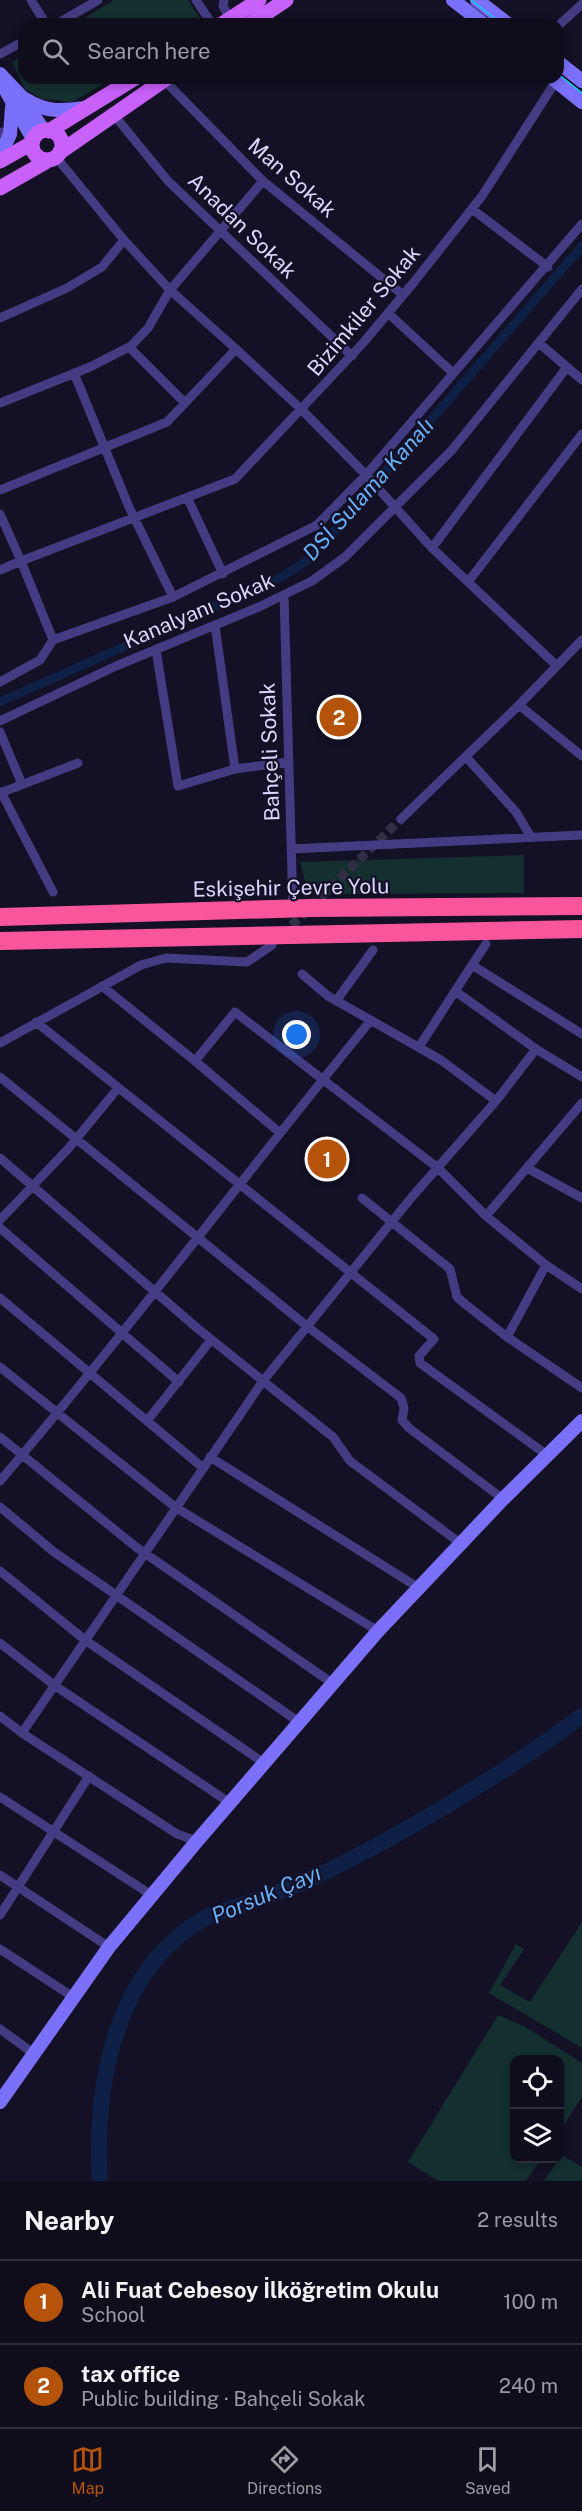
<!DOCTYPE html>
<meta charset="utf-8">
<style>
:root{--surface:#0f0c1c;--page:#1d1a29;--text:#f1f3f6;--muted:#9b9ba3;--line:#2f2c3b;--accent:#b45309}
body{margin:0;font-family:"Public Sans",sans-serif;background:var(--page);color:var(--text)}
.controls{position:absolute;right:18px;bottom:18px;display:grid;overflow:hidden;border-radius:12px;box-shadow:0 3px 9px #0003}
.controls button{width:54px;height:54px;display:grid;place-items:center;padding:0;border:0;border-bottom:2px solid var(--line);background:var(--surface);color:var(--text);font:30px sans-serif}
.you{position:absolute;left:297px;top:1035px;width:21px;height:21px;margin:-15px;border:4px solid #fff;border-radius:50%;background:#1a73e8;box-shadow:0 0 0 9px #1a73e833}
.badge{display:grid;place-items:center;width:39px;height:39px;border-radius:50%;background:var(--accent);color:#fff;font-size:20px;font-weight:700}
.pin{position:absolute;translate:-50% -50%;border:3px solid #fff;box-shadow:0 2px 6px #0006}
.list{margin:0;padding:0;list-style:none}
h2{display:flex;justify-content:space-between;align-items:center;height:78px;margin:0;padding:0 24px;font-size:26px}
h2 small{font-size:20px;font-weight:400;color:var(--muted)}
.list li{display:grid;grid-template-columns:39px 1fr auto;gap:18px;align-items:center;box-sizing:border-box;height:84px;padding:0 24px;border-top:2px solid var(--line)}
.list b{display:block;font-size:22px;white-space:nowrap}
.list p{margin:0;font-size:20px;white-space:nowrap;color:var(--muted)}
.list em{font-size:20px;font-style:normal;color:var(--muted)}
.icon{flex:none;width:33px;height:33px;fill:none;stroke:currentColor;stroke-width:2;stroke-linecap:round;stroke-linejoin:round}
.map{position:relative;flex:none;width:582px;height:2181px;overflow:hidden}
.search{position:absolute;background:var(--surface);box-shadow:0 3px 9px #0003;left:18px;right:18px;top:18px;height:66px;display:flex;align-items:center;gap:15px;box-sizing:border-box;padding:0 21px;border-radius:18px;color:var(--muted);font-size:22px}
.sheet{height:246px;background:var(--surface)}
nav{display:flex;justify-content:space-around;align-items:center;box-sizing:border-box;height:84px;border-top:2px solid var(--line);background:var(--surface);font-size:16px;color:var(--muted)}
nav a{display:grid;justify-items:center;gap:3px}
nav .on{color:var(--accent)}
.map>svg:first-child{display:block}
</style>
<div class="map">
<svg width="582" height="2181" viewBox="0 0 582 2181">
<rect width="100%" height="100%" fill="#141025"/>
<path fill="#132f2f" d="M114 0H188L204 24H75Z
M24 55V78H114L72 102 42 99 25 89 12 62Z
M524 855V893L327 894 306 884 300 862Z
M582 1922V2048L489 1993 516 1944 524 1949 500 1985 530 2002Z
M498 2015 524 2026 582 2063V2097L560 2131V2060H514V2158L541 2159 526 2181H438L408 2162Z
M562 2155 582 2167V2181H544Z"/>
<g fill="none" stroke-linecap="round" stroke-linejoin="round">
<path stroke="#0e2046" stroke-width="9" d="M0 702 285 575 311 558 582 246"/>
<path stroke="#0e2046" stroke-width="16" d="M100 2181C94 2085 115 1967 207 1917 218 1911 233 1909 245 1904 275 1894 305 1882 334 1868 420 1824 504 1773 582 1716"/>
<path stroke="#322e46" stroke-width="9" stroke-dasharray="9 4.5" stroke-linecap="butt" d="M282 935 401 819"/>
<path stroke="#433c82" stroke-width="9" d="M31 0 46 24
M196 0 212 24
M224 0 223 6 230 19
M57 24 98 0
M558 26 582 4
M0 54 24 41
M164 80 263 181 403 295
M114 115 168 181 352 356
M0 133 2 132
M56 157 124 240 170 290 236 349
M472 209 548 267
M388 313 453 373
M0 318 67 288 102 267 124 240
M539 343 582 380
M129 347 185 403
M74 373 129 507 173 597
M0 403 90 367 131 346 148 328 170 290 263 181
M0 490 167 422 236 349 302 410 366 475 317 525 173 597 53 640
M187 497 223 574
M0 514 21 561 235 479 363 343 414 282 482 196 556 81
M432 548 567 367
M0 570 21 561 53 640 40 660 0 682
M468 582 582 434
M284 595 293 909
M215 625 235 769
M156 650 178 786 235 769 288 762
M557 666 432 548 366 475 582 224
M519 705 582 756
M0 721 116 666 261 606 312 581 345 557 452 450 582 289
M0 732 22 784
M466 757 516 812 531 837
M1 792 53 892
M0 793 78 763
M401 819 519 705 582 640
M291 849 582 835
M486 944 472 965 582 1034
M302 974 328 996 441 1060 496 1101
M102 986 195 1061 235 1012 438 1168 486 1216
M455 991 536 1049 582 1077
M336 1001 373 950
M36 1022 434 1339 419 1356 420 1363 547 1455
M0 1043 141 965 166 958 247 962 272 945
M419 1047 472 965
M195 1061 279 1132
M0 1077 308 1327 401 1398 404 1408 402 1420 409 1428 503 1499
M582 1103 486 1216 546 1265 582 1289
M0 1158 197 1328 333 1437 350 1461 460 1543
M527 1168 582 1198
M362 1198 450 1269 457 1297 465 1304 507 1337 582 1388
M0 1220 68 1149 118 1088
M0 1228 179 1382
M0 1298 202 1467
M507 1337 546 1265
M0 1367 175 1507 378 1631
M147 1421 211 1340
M0 1437 136 1547 332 1683
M210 1457 419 1588
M0 1481C128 1331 246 1173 371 1020
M0 1507 54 1552 299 1722
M0 1571 85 1640 264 1763
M0 1643 54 1685 230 1803
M0 1716 22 1733
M0 1797 153 1896
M197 1841 177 1834 22 1733 263 1381 411 1198 496 1101 536 1049
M0 1875 109 1947
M0 1915 89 1776
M0 1949 73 1997
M0 2029 33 2053"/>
<path stroke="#7a70fa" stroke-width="14" d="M453 0 484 24
M477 0 508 24
M558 62 582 81
M0 74 21 96 44 131
M552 78 582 102
M0 80 33 139
M25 99C47 113 62 111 86 108
M0 156 10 134 12 107
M0 2102 109 1947 197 1841 378 1631 503 1499 582 1421"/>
<path stroke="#c860fa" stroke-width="15" d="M222 24 259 0
M250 24 286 0
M32 145a15 15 0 1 1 30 0a15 15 0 1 1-30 0Z
M49 131 135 78
M60 152 167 78
M0 161 32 143
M0 188 49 160"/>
<path stroke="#f9559b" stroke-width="18" d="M0 917 310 908 582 906
M0 941 582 929"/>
<path stroke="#08d3f7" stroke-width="1.5" d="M471 0 502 24
M558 74 582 93"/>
</g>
<g text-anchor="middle" stroke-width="4.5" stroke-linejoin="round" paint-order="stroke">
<g font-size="21" fill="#dcd5fe" stroke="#141025">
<text transform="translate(292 178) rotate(41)" y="7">Man Sokak</text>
<text transform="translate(242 226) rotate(44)" y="7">Anadan Sokak</text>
<text transform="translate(364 311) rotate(-50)" y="7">Bizimkiler Sokak</text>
<text transform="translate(199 611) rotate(-23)" y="7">Kanalyanı Sokak</text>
<text transform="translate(270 752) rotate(-92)" y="7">Bahçeli Sokak</text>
<text transform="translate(291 888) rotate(-1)" y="7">Eskişehir Çevre Yolu</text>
</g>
<g font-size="22" font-style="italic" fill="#67affa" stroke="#141025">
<text transform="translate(368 489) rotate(-48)" y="8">DSİ Sulama Kanalı</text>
<text transform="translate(266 1894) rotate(-23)" y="8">Porsuk Çayı</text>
</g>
</g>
</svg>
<div class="controls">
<button><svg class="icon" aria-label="locate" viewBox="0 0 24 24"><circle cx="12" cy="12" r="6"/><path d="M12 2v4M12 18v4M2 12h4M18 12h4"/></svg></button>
<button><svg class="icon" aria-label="layers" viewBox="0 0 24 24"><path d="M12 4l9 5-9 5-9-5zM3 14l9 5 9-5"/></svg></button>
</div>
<div class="you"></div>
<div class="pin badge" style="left:327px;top:1159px">1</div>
<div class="pin badge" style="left:339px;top:717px">2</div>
<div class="search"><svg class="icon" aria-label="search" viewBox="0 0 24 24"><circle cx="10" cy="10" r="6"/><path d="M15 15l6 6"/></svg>Search here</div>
</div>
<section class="sheet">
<h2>Nearby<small>2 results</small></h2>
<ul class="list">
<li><span class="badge">1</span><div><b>Ali Fuat Cebesoy İlköğretim Okulu</b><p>School</p></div><em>100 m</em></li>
<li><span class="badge">2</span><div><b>tax office</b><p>Public building · Bahçeli Sokak</p></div><em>240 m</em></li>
</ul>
</section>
<nav>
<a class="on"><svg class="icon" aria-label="map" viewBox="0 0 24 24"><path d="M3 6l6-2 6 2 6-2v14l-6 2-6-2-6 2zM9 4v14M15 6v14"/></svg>Map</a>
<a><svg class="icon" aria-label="directions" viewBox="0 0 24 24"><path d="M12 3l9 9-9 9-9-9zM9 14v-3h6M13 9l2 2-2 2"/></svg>Directions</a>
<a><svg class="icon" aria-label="saved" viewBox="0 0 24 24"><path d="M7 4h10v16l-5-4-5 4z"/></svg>Saved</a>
</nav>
